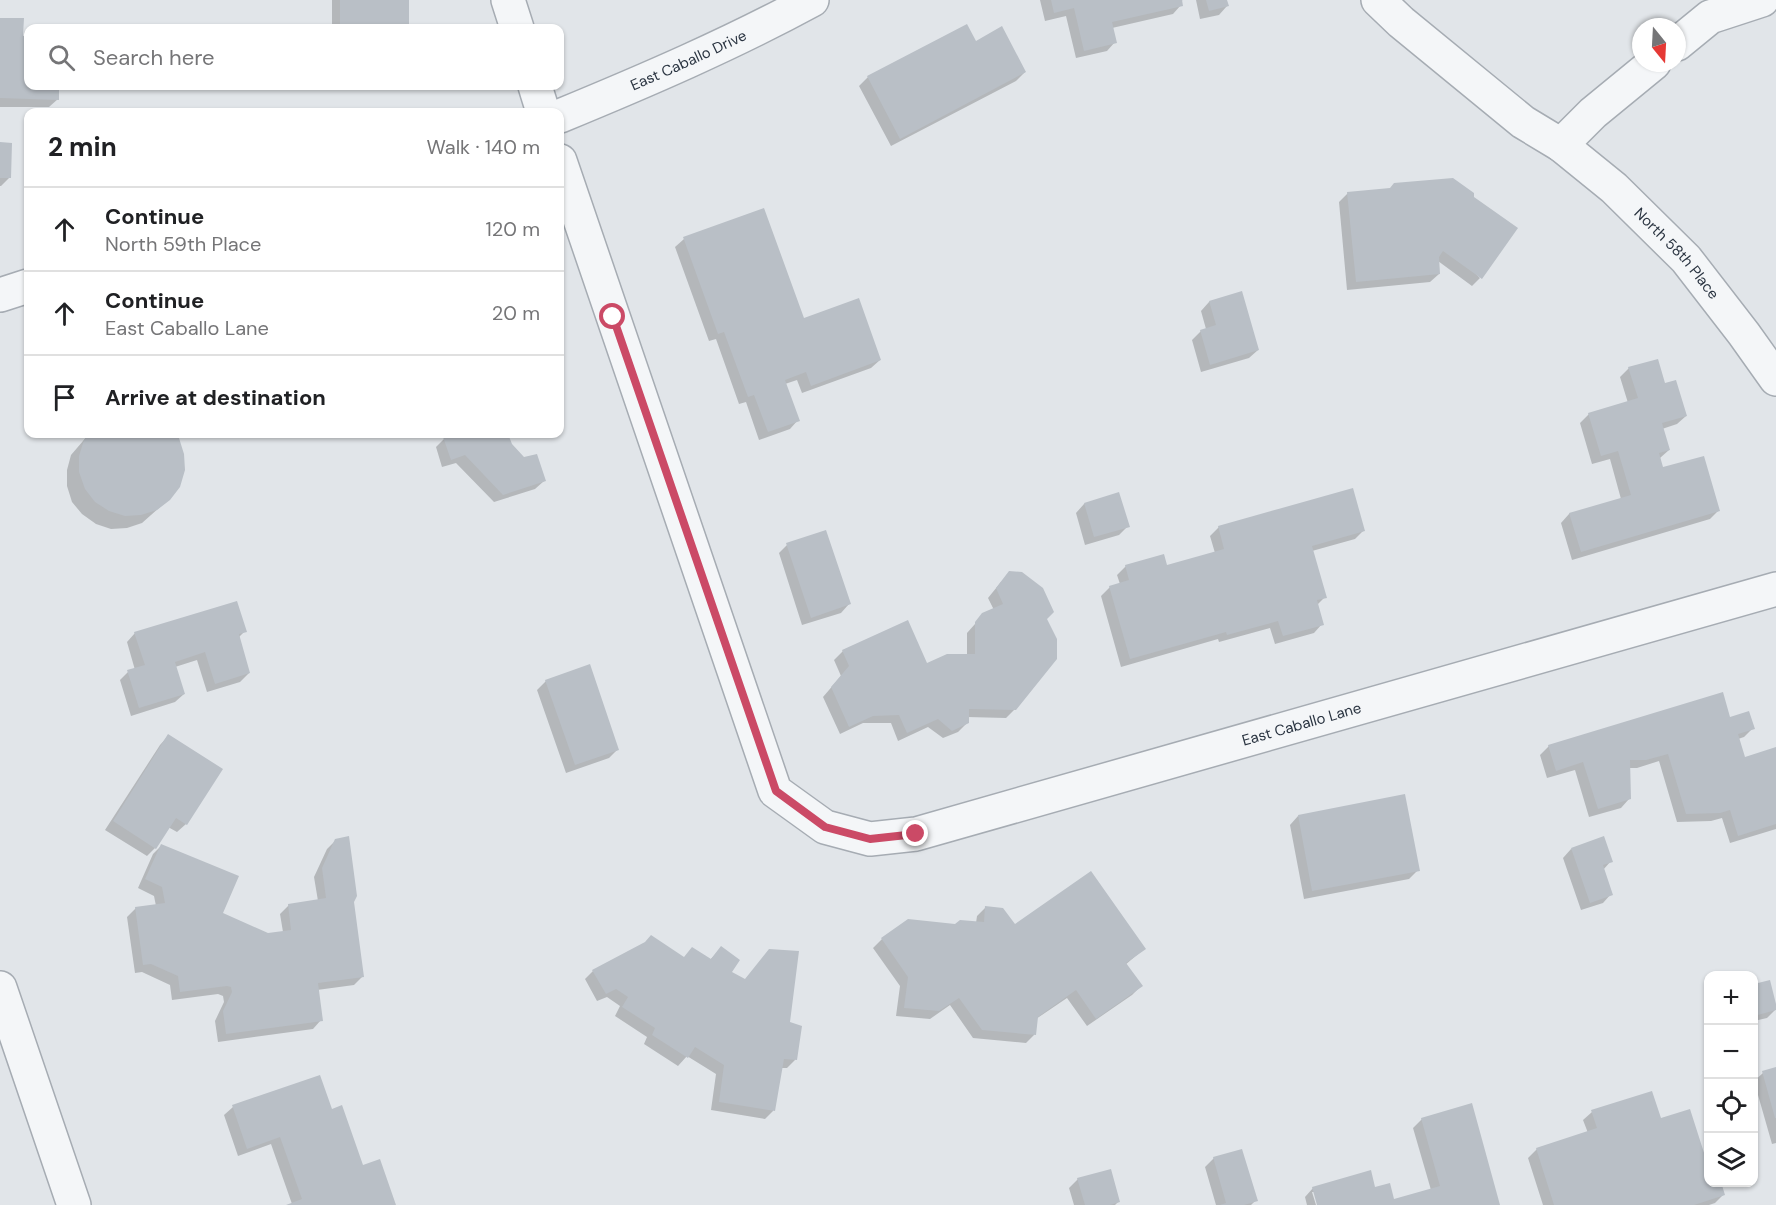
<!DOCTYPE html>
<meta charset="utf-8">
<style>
:root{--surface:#fff;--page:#f2f2f2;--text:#202124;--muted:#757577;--line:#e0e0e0}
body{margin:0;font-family:"DM Sans",sans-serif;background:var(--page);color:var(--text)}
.controls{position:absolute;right:18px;bottom:18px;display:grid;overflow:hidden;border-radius:12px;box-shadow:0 2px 4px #0004}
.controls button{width:54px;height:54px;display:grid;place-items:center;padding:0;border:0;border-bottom:2px solid var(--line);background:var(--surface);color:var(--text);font:30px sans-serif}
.compass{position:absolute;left:1632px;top:18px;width:54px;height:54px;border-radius:50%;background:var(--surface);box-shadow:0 2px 4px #0004;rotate:162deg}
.stop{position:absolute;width:18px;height:18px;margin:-14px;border:4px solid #cb4a66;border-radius:50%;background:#fff}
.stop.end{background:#cb4a66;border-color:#fff;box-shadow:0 2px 6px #0008}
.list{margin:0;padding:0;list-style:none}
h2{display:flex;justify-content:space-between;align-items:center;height:78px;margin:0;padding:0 24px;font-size:26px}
h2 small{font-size:20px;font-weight:400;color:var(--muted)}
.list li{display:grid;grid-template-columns:39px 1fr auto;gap:18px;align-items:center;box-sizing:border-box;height:84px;padding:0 24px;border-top:2px solid var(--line)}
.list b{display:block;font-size:22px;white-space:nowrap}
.list p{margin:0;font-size:20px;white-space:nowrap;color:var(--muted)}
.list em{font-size:20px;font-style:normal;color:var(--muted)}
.icon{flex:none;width:33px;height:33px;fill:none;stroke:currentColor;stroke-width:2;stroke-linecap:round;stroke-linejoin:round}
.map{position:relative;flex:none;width:1776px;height:1205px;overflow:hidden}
.search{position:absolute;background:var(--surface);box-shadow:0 2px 4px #0004;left:24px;top:24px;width:540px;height:66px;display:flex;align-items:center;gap:15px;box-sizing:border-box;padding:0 21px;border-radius:12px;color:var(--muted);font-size:22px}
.panel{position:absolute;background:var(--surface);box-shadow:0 2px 4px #0004;left:24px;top:108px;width:540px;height:330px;border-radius:12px}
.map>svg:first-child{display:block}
</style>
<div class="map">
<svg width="1776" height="1205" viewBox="0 0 1776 1205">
<rect width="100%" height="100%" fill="#e1e5e9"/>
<path fill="#0003" d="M332 0H407V28H332Z
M1040 0H1183L1180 1 1181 5 1173 14 1112 28 1115 42 1107 51 1076 58 1066 16 1045 21Z
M1196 0H1226L1227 6 1219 15 1200 19Z
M0 20 22 37H28V86H58V99L49 107H0Z
M975 43 1025 72 1016 81 891 146 859 86 868 77Z
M0 144 10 177 1 186H0Z
M1390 189 1480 278 1472 286 1438 261 1439 274 1430 282 1347 290 1339 202 1348 193Z
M684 239 803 320 880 360 871 368 802 393 797 380 785 384 798 420 790 429 759 440 746 402 739 404 716 339 709 341 675 247Z
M1241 293 1258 350 1249 358 1201 372 1192 340 1201 331 1206 329 1201 311 1209 302Z
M1629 368 1664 385 1686 416 1677 424 1662 429 1669 450 1660 458 1662 469 1718 511 1710 519 1572 560 1561 523 1569 514 1621 499 1610 459 1592 464 1580 423 1589 414 1628 403 1620 377Z
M89 434H174L178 439 169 499 142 523 127 528 111 529 96 524 82 514 72 502 67 486V470L71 455Z
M456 434H507L510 445 544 481 535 489 494 502 456 463 442 467 436 447 444 439 457 435Z
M1118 494 1128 526 1119 535 1085 545 1076 513 1084 504Z
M1219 527 1363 531 1355 539 1312 551 1325 597 1317 605 1322 624 1314 633 1275 644 1270 628 1219 642 1218 639 1121 667 1101 596 1110 587 1120 584 1117 575 1126 566 1166 567 1215 553 1210 536Z
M787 545 849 604 841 613 802 625 779 553Z
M1001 582 1046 619 1015 709 1006 718 967 717V723L958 732 943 738 928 727 898 741 891 723H863L840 734 823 697 841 676 834 660 843 651 927 665 967 656V633L983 615 994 610 988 598Z
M245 631 238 638 249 673 240 682 207 692 197 660 175 667 184 694 175 702 131 716 120 680 128 672 135 670 127 642 135 633Z
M546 681 618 749 609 758 566 773 537 690Z
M1729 719 1753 728 1744 737 1738 739 1744 759 1776 749V829L1730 843 1722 818 1711 821 1677 822 1659 761 1637 768H1629V799L1621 808 1589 817 1575 770 1547 778 1540 755 1549 746Z
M168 736 186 824 177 832 168 827 155 848 147 856 105 830 160 745Z
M1298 816 1418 870 1409 879 1304 899 1290 825Z
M336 840 353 902 362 977 354 985 317 990 321 1020 313 1029 218 1042 215 1021 224 1002 223 996 218 994 172 1000 170 985 142 972 135 973 127 917 136 908 156 906 154 896 138 888 153 854 161 846 221 914 268 934 283 932 280 914 289 905 318 901 314 877 327 849Z
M1571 849 1611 861 1603 870 1611 894 1603 903 1581 910 1563 858Z
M986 907 1015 926 1144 949 1125 965 1141 986 1132 995 1087 1026 1067 998 1036 1019 1034 1035 1026 1043 973 1038 950 1005 930 1019 896 1016 900 986 873 948 882 939 908 920 955 925 976 923 977 916Z
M721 948 730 973 744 981 769 951 788 1023 795 1060 787 1068H781L773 1111 765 1119 711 1110 716 1074 687 1056 678 1066 644 1044 647 1037 615 1016 620 1006 607 997 597 1001 585 979 593 971 683 958 710 960Z
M1769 982 1776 1009 1767 1018 1754 1021V986Z
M1776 1069V1143L1772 1144 1754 1081 1763 1073Z
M233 1107 331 1111 362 1167 394 1205H290L292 1204 271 1144 238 1156 224 1115Z
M1592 1112 1660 1120 1705 1161 1708 1160V1182L1723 1195 1715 1203 1709 1205H1543L1528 1158 1537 1149 1588 1133 1583 1120Z
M1422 1119 1499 1205H1319L1315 1192H1312L1316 1205H1307L1305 1197 1313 1188 1374 1189 1393 1201 1431 1190 1413 1128Z
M1214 1158 1256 1200 1251 1205H1216L1205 1167Z
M1078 1179 1118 1202 1115 1205H1074L1069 1188Z"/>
<path fill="#b9bfc6" d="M340 0H409V28H350V26H340Z
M1051 0H1182L1183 6 1112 22 1117 43 1084 51 1074 8 1054 13Z
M1206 0H1227L1229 6 1209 11Z
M0 18H24L23 36H28V86H59V100L0 98Z
M53 24 76 25V28H53Z
M967 24 976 41 1002 26 1026 72 900 139 867 76Z
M0 142 12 143 11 178H0Z
M1453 178 1474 193V197L1518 228 1482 279 1443 251 1439 257 1440 274 1356 282 1347 192 1390 188 1394 183Z
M764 208 804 318 859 298 881 360 811 386 806 372 785 380 800 421 768 432 754 395 748 397 724 332 718 334 683 237Z
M1242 291 1259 350 1210 365 1200 330 1216 325 1209 301Z
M1658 359 1665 383 1676 380 1687 416 1662 423 1670 450 1659 453 1663 467 1704 456 1720 511 1581 552 1569 513 1631 495 1618 451 1601 456 1588 413 1638 398 1628 367Z
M88 434H176L179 438 184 454 185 470 180 487 170 500 157 510 141 515 125 516 109 511 95 502 85 489 79 472V456L84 440Z
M456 434H508L512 444 524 457 537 454 546 481 503 495 465 455 451 460 443 437Z
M1353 488 1365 531 1312 546 1327 598 1317 600 1324 625 1283 636 1278 621 1227 635 1226 632 1130 659 1109 586 1129 580 1125 565 1164 554 1167 565 1224 549 1218 526Z
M1119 492 1130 527 1094 537 1084 503Z
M826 530 851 604 811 618 786 543Z
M1009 571 1022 572 1043 588 1054 612 1047 619 1057 639V659L1016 710 969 709V723L952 731 938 719 907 733 899 715 873 716 849 727 831 687 849 666 842 650 908 620 927 663 947 654H975V622L982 613 1003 604 996 588Z
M237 601 247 632 239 634 250 673 215 684 205 652 175 662 185 694 139 708 127 670 145 665 134 632Z
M590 664 619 750 575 765 545 680Z
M1723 692 1730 717 1749 711 1755 729 1738 734 1745 757 1776 747V824L1738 836 1730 810 1720 813 1686 814 1668 754 1646 760H1630L1631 799 1598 809 1583 762 1556 771 1548 745Z
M168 734 223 769 187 825 176 818 156 849 113 821Z
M1405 794 1420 871 1312 891 1298 815Z
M349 836 357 896 354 902 364 977 318 983 323 1021 226 1034 223 1011 232 992 231 987 227 986 180 992 178 976 151 964 143 965 135 907 165 903 162 887 145 879 161 844 239 876 223 913 268 933 291 930 288 904 326 898 322 868 335 839Z
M1604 836 1613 862 1603 865 1613 895 1590 903 1571 848Z
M1091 871 1146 949 1126 963 1143 986 1096 1019 1076 990 1038 1017 1036 1035 982 1030 959 998 939 1011 904 1008 908 977 881 938 908 919 955 924 960 920 984 922 985 906 1003 908 1015 924Z
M651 935 684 957 692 947 711 959 721 946 740 960 732 972 745 979 769 949 799 951 790 1022 802 1026 797 1060 784 1059 775 1111 719 1102 724 1065 695 1047 688 1058 652 1035 655 1028 622 1007 628 997 616 989 606 994 592 970 645 942Z
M1770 980 1776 1004V1010L1754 1016V984Z
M1776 1067V1118H1775L1762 1071Z
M320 1075 332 1109 342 1105 363 1165 380 1159 396 1205H286L302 1199 280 1137 247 1149 232 1105Z
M1652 1091 1661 1118 1690 1109 1706 1159 1708 1158V1182H1721L1725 1195 1694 1205H1554L1536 1148 1597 1128 1591 1110Z
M1472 1103 1500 1205H1317L1312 1187 1371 1170 1375 1187 1390 1183 1394 1199 1440 1186 1421 1118Z
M1242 1149 1258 1201 1244 1205H1220L1226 1203 1213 1157Z
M1111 1169 1120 1202 1110 1205H1085L1077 1178Z"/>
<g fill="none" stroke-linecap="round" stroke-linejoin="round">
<defs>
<g id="minor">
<path d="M508 0 517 28"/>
<path id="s1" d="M1378 0 1401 22 1523 122 1561 145 1614 188 1686 259 1744 334 1776 379"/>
<path d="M1677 44 1710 17 1762 0"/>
<path d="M535 86 543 112"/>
<path id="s2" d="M560 116C645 81 731 44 812 0"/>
<path d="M1561 145 1593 113 1654 63"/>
<path id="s3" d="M560 161 775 791 825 827 870 839 916 834 1776 589"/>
<path d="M0 295 28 286"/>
<path d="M0 988 74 1205"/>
</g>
</defs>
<use href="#minor" stroke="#a6acb3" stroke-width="36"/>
<use href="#minor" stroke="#f4f6f8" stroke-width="33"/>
</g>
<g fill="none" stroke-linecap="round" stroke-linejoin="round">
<path stroke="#cb4a66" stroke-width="8" d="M613 317 776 791 825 827 870 839 916 834"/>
</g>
<g text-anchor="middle" stroke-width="5" stroke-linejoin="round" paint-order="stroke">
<g font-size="15" fill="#2a3441" stroke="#f1f4f7">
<text dy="5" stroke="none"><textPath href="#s2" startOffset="140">East Caballo Drive</textPath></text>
<text dy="5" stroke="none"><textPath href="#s1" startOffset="393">North 58th Place</textPath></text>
<text dy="5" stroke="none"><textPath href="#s3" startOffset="1221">East Caballo Lane</textPath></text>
</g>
</g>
</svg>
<div class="controls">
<button>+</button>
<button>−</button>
<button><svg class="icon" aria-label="locate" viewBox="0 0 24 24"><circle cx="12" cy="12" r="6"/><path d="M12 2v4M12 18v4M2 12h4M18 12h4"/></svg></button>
<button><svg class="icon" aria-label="layers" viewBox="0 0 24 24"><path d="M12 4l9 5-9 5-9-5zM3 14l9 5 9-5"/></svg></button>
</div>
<svg class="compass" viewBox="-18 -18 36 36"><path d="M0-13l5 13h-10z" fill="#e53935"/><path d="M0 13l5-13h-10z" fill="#757577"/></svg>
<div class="stop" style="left:613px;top:317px"></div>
<div class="stop end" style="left:916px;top:834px"></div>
<div class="search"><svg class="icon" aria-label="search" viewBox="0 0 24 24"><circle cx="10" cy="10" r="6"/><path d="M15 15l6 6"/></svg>Search here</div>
<section class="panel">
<h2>2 min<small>Walk · 140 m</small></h2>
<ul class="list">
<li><svg class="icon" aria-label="ahead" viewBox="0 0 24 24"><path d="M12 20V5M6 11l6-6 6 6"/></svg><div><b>Continue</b><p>North 59th Place</p></div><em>120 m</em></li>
<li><svg class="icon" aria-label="ahead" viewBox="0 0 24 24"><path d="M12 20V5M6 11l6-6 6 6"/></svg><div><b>Continue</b><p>East Caballo Lane</p></div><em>20 m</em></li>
<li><svg class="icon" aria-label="arrive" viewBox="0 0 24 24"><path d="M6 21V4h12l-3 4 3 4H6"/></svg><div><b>Arrive at destination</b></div></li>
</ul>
</section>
</div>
